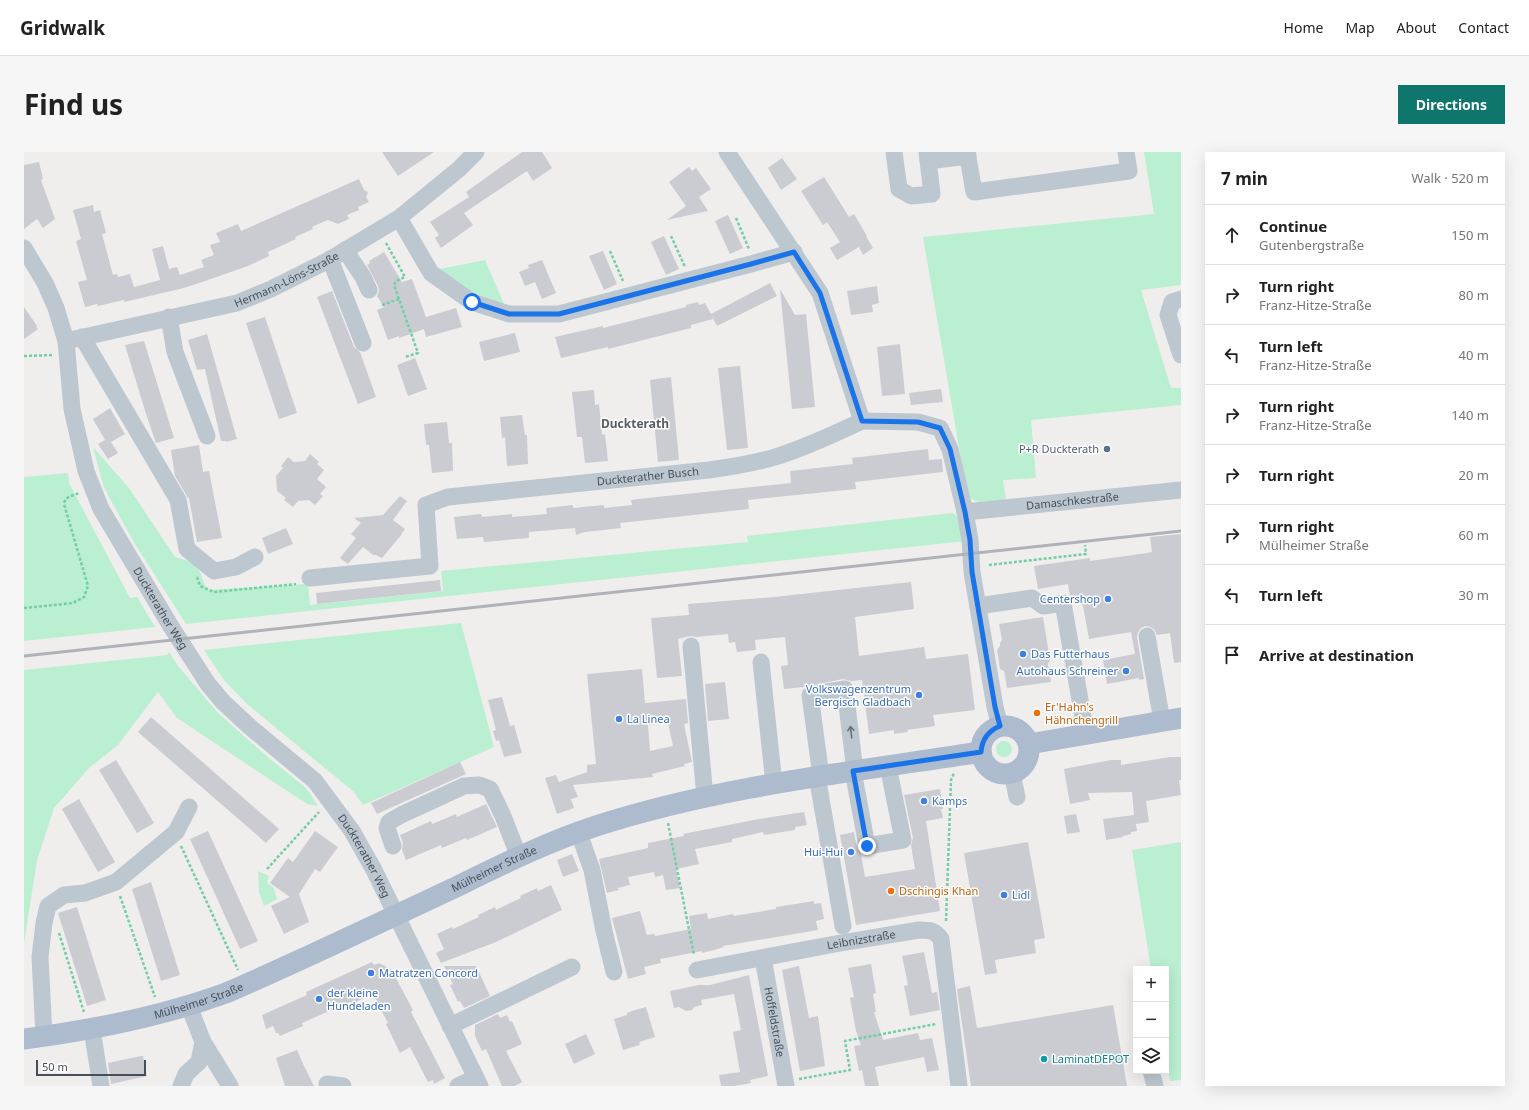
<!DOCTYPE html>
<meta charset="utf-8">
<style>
:root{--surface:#fff;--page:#f6f6f6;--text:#222;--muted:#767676;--line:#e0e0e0;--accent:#0f766e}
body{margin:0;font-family:"Noto Sans",sans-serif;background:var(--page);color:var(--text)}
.controls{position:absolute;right:12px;bottom:12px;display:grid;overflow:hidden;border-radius:0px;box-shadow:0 4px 16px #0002}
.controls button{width:36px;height:36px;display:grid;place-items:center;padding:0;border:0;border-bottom:1px solid var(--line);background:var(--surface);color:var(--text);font:20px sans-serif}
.scale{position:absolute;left:12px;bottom:10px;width:110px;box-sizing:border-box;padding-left:4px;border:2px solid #454f5b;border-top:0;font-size:11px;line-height:14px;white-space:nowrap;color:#454f5b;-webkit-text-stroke:3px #fff;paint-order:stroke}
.stop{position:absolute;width:12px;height:12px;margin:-9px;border:3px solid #1a73e8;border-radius:50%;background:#fff}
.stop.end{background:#1a73e8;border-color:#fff;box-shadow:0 1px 4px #0008}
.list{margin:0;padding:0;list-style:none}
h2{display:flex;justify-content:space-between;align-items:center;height:52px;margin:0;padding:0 16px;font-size:17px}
h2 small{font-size:13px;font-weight:400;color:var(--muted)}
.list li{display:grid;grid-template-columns:26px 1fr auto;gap:12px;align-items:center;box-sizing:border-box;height:60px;padding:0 16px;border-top:1px solid var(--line)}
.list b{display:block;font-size:15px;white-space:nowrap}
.list p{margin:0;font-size:13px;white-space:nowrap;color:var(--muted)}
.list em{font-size:13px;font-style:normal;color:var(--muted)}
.icon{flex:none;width:22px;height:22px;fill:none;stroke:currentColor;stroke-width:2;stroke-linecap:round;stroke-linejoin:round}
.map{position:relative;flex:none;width:1157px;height:934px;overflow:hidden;border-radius:0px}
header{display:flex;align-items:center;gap:24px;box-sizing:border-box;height:56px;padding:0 20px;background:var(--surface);border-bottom:1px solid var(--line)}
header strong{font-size:19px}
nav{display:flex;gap:22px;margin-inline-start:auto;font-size:14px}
.intro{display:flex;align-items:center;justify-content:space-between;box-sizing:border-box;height:96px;padding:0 24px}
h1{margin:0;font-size:28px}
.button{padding:10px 18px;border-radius:0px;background:var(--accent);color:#fff;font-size:14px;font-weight:700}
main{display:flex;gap:24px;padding:0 24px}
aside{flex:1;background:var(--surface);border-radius:0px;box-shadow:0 4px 16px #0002}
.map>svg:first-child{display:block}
</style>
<header>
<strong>Gridwalk</strong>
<nav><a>Home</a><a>Map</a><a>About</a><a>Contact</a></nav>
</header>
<div class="intro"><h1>Find us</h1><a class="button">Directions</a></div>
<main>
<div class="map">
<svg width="1157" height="934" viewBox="0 0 1157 934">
<rect width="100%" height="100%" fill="#f0eded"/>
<path fill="#baefd1" d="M1120 0H1157V133L1117 138 1147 236H1157V253L1007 268 1012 326 979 328 982 347C969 349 951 355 943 342L899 85 1130 62Z
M461 108 480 152 464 147 443 138 416 117Z
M69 295 105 336 151 405 172 411 183 438 284 432 286 453 419 439 417 419 724 390 723 384 929 361 936 367 942 389 162 472 111 392 85 345 79 333Z
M44 321 45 331 106 446 113 445 131 475 0 489V325Z
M437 471 470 595 339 653 330 640 223 552 200 528 180 498Z
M145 500 154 514 194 561 239 601 283 637 294 654 283 652 153 566 134 540 94 593 66 615 30 656 13 708 0 791V518L143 503Z
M972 597a8 8 0 1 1 16 0a8 8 0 1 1-16 0Z
M1157 690V928L1146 929 1142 907V817H1127L1108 698Z
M234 719 245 724 243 731 249 735 253 747 240 754 235 740Z"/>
<path fill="#caccd2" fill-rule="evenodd" d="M358 0H410L374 24Z
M498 0H518L528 16 509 29 503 19 440 61 449 73 417 96 411 86 415 83 406 70 445 45 442 40Z
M758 6 773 27 757 38 744 16Z
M15 10 19 27 17 28 31 67 19 76 13 67 0 77V13Z
M665 15 668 19 672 16 687 37 675 45 684 59 643 68 662 54 645 30Z
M800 25 825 65 830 62 843 84H842L849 96 839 103 835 95 813 108 806 96 816 90 803 70 799 73 777 39Z
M335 27 340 38 344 40 342 45 345 50 334 55 335 58 323 63 325 67 314 72 304 68 299 70 288 75 289 77 271 85 272 87 244 100 245 104 224 114 184 128 160 136 100 150V148L74 154 73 152 61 155 54 130 63 128 52 89 57 87 49 58 69 53 70 60 76 58 82 81 78 82 89 123 93 122 94 125 106 122 110 135 136 128 128 97 139 94 145 117 153 115 156 123 180 115 177 108 190 103 186 93 196 90 192 81 214 72 217 79Z
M704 63 719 96 706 102 691 69Z
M640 84 655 117 642 123 627 90Z
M579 99 593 132 580 138 565 104Z
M360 100 378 130 388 127 402 165 432 156 438 175 402 185 400 177 375 186V184L364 188 353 158 360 155 353 144 355 139 354 134 343 113 346 111 345 109Z
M518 108 532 141 518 147 511 130 501 134 495 120 505 116 504 113Z
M746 131 753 144 693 174 688 164 689 167 667 173V176L584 197V195L537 206 531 185 579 174V176L662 155V153L674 150 675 153 681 151 687 162Z
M853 134 855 151 848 153 849 160 827 163 823 139Z
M756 137 771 163 782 162 791 255 768 257Z
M308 139 330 195 336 200 352 245 334 252 293 145Z
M0 155 13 174 12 175 14 177 0 187Z
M241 165 273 261 255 267 222 171Z
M491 181 496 200 460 209 455 190Z
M183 182 213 287 202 290V289H197L181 217 173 218 164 188Z
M120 189 150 286 132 291 122 262 101 193Z
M876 192 881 242 858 244 853 195Z
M391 206 403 237 384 244 373 213Z
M716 214 724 296 703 298 694 216Z
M647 225 655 308 634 310 626 228Z
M917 237 919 250 887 253 885 241Z
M570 238 571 253 575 252 578 283 581 282 584 309 561 311 558 285H553L548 240Z
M86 256 101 282 87 290 94 301 84 307 74 292 81 288 69 267Z
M498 263 501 283H503L504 312 483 314 481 285 478 286 476 265Z
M423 270 425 291H428L429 319 408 321 405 293H402L400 272Z
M175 293 179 320 185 319 198 386 173 390 165 346H164L151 324 147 298Z
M904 297 905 308 918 307 919 320 831 330 832 337 724 348 725 357 596 371 597 376 561 380 552 383 551 376 505 380V386L460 390 459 385 433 387 430 365 457 362 458 365 488 362V365L523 362 522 356 549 353V356L580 353V356L608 353 607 348 614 347 767 331 766 319 829 312 828 306Z
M286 302 295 310 293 312 300 318 293 327 302 335 296 342 299 344 291 353 285 348 274 349 269 355 260 348 262 346 253 339 252 324 259 316 257 314 264 305 270 310 281 309Z
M376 344 383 349 369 368 381 377 377 382H378L358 406 352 403H349L339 395 324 412 316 406 332 386 327 382 337 371 330 366 359 363Z
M262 376 269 392 244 402 238 386Z
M1157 382V510L1150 511 1146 481 1133 483 1130 477 1126 475 1121 474 1117 476 1114 480 1113 485 1120 527 1115 528V526L1083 532 1079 508 1111 502 1107 480 1065 487 1059 454 1046 444 1044 432 1014 437 1010 414 1066 406V409L1123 401 1128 400 1126 385Z
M416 428 417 439 293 452 292 441Z
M887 430 890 457 831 465 835 504 900 495 902 507 944 502 951 558 909 563 911 574 883 578 884 580 870 582V578L845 582 838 528 827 529 819 527 780 535 760 537 757 514 764 513 761 485 731 488 732 498 713 500 711 490 705 491 704 482 672 485 666 484 654 487 658 524 633 526 627 466 665 463 664 452 750 445Z
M1019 465 1026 508 1024 512 1027 530 983 536 980 519 976 517 973 498 976 494V491L978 488 975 472Z
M618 517 621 551 662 547 664 571 660 572 668 610 660 612 661 614 628 622 629 625 549 633 554 645 547 647 550 656 533 662 521 626 532 623 535 630 563 620V613L572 612 563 522ZM644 571 649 594 626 599 624 573Z
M701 530 705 567 684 569 681 532Z
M478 545 486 574 490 573 498 601 480 605 475 588 472 589 469 579 472 578 464 548Z
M127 565 255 677 242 691 114 580Z
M1146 605H1157V628H1155L1157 643 1122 649 1125 670 1112 672 1113 679 1107 680V682L1099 684V685L1082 688 1079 667 1110 663 1108 640 1064 641 1066 648 1046 652 1040 617 1087 608H1097V613Z
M92 608 130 671 113 681 75 618Z
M436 610 442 622 353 662 347 651Z
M916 637 919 657H917L919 666 902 669 916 759 832 773 816 683 830 680 833 696 837 702 841 725 891 717 887 693 889 686 880 643Z
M55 647 91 710 74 720 38 657Z
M462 652 473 675 443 688 442 686 418 696 417 693 382 708 378 698 379 691 376 683 407 669 408 672 432 662 433 665Z
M780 660 783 673 771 675V678L740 683 739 680 708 687V690L671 697 675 712 652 717 656 736 642 738 639 723 631 725 630 720 604 725 606 733 594 736 595 738 583 741 575 707 624 696V691L660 684 659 682 735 667Z
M1052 662 1056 680 1043 682 1040 664Z
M184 679 234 789 216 797 166 687Z
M291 679 314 695 296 720 291 717 275 742 285 770 260 782 247 754 266 745 246 731 264 706 269 710Z
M1004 690 1021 786 1010 788 1012 801 971 808 973 821 961 823 940 701Z
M548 702 555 719 539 725 533 708Z
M127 730 156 823 137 829 108 737Z
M527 733 538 758 472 790 417 811 412 801 420 797 413 782 428 775 429 777 455 765 454 763 471 755 472 758 484 752 497 746 496 744 513 736 514 739Z
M790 749V752L797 751 800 767 792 769 794 778 699 794 700 795 690 798 678 801V799L636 807 637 811 620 815 622 822 604 827 588 766 616 759 623 783 630 782 631 784 667 777 665 764 683 761 684 767 709 762 710 764 752 757V755Z
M53 755 82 848 63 854 34 761Z
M900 800 908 841 913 840 916 858 886 864 880 834 884 833 878 804Z
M348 810 350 813 355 811 367 817 389 858 387 860 421 926 410 932 409 928 404 930 386 895 376 901 362 872 364 871 349 842 327 852 326 850 278 871 279 874 256 884 254 881H252L249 874 242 877 238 863 283 843 282 840Z
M847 812 852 841 849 842 852 860H850L859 888 894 881 896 888 908 886 915 918 903 920 900 905 851 915 855 934H841L838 918 835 919 830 894 837 893 832 879 826 846 830 845 824 816Z
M420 814H452L466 844 440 856 436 849 434 850 426 833 429 832Z
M775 814 785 866 794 864 801 914 776 919 758 818Z
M725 823 744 924 726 928 727 931 710 934H697L695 923 716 920 709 880 717 878 710 842 677 848 678 853 670 855 668 858 662 859 655 855 650 856 646 839 675 833H686Z
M946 834 953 876 1089 853 1103 934H947L933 837Z
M622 855 631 885 615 890 616 893 599 898 590 867 603 863V861L608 859Z
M474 862 476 866 483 863 486 870 488 869 498 892 482 899 498 930 491 934H478L462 897 458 899 451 884V873Z
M562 882 571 902 550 912 541 892Z
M273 898 280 914 290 934H261L252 906Z
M117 904H119L123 924 87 932 84 911Z"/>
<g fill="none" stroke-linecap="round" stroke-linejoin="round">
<path stroke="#71cea5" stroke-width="2.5" stroke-dasharray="3 2" stroke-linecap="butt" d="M712 66 725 97
M647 84 661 115
M362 91 381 125 372 129 370 133 394 201 381 205
M586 99 599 129
M358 153 375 147
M0 204 29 203
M965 413 1062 402 1061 393
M173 425 176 434 190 440 272 432
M0 456 49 451 60 445 64 434 40 352C41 344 49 344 55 341
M644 671 670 803
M157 694 214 818
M243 717 295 660
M96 744 131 845
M922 769 927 628 930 621
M35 781 60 860
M775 927 826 918 821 889 912 872"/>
<g stroke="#bdc7d0" stroke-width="17">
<path d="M703 0 796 141 838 269 894 270 916 276 926 297 941 360 946 388 948 420 971 555 976 574"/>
<path d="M870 0 875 37 887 44 908 42 903 0"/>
<path d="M943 0 950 40 1105 19 1102 0"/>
<path d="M904 9 944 4"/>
<path d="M375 66 407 121 448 150 485 162H535L727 112 770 100"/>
<path id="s1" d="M0 96 21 131 32 156 42 189 48 257 62 319 77 357 146 473 184 532 199 550 226 575 291 629 328 679 350 718 456 934"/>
<path d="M321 98 339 125 345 138"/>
<path d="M306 107 339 191"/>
<path d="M1157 147 1148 150 1144 163 1157 203"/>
<path d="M145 165 151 200 183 284"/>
<path d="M58 185 154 348 163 397 190 419 212 415 231 405"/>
<path id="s2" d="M42 189 213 151 247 137 305 108 375 66 435 17 452 0"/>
<path id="s3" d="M941 360 1157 338"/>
<path id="s4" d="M286 426 406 414 402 353 424 345 685 318C707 315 729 312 751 305 781 296 810 282 838 269"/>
<path d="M954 454 1008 446 1019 454 1039 451 1062 582"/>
<path d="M1123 484 1138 569"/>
<path d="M667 494 681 645"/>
<path d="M737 510 750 632"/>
<path d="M829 619 843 694 879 688 864 614"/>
<path d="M988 621 993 645"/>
<path d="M793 624 819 774"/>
<path d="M797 624 786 543 821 537 831 619"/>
<path d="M555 681 568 718 580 779 590 820"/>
<path d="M369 694 363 676 365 670 377 663 440 634 455 633 466 637 479 664 495 705"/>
<path id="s5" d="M739 806 762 934"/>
<path id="s6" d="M673 818 811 792 895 778C905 778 911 778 917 787L935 934"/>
<path d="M426 874 548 815"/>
<path d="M68 877 77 934"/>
<path d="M20 884 16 805 20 771 24 754 40 743 61 741 92 730 152 680 165 655"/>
<path d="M179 890 206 934"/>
<path d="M1127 919 1131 934"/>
<path d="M303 932 319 934"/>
<path d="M157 934 162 922 175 910 179 890 165 854"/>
<path d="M434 934 451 926"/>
</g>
<g stroke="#acbbcd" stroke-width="21">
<circle cx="981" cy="598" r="24"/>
<path d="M1005 592 1157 566"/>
<path id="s7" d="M0 887C69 878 136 865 202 841 279 808 355 771 432 735 477 713 523 690 572 674 696 634 828 620 957 600"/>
</g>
<path stroke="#afb2b8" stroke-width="3" d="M0 504 1157 379"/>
</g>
<defs><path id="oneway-shaft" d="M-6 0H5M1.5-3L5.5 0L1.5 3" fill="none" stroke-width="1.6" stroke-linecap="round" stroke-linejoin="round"/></defs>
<use stroke="#69737e" href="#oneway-shaft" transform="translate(827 580) rotate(-97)"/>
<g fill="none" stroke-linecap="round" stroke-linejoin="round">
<path stroke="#1a73e8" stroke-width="5" d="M448 150 485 162H535L727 112 770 100 796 141 838 269 894 270 916 276 926 297 941 360 946 388 948 420 971 555 976 574C964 579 958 587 957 600L829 619 843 694"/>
</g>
<circle fill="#5c6f8a" stroke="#fff" stroke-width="1.5" cx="1083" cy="297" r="4"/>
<g fill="#3f7fe0" stroke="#fff" stroke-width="1.5">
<circle cx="1084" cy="447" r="4"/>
<circle cx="999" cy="502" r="4"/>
<circle cx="1102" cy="519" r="4"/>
<circle cx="895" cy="543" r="4"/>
<circle cx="595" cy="567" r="4"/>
<circle cx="900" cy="649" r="4"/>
<circle cx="827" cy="700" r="4"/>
<circle cx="980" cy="743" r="4"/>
<circle cx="347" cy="821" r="4"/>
<circle cx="295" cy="847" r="4"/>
</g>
<g fill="#e8710a" stroke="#fff" stroke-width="1.5">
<circle cx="1013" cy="561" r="4"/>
<circle cx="867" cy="739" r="4"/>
</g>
<circle fill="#0f9aa8" stroke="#fff" stroke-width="1.5" cx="1020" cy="907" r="4"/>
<g text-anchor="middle" stroke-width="3" stroke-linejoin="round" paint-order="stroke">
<g font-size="11" fill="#454f5b" stroke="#fff">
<text dy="4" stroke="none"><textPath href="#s2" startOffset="230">Hermann-Löns-Straße</textPath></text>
<text dy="4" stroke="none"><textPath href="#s4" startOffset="406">Duckterather Busch</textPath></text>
<text dy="4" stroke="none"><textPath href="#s3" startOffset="108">Damaschkestraße</textPath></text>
<text dy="4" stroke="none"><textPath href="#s1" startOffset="391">Duckterather Weg</textPath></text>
<text dy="4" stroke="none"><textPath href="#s1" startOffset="715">Duckterather Weg</textPath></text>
<text dy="4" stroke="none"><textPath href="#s7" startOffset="503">Mülheimer Straße</textPath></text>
<text dy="4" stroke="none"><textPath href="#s6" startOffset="167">Leibnizstraße</textPath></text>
<text dy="4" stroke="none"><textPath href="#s7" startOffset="179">Mülheimer Straße</textPath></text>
<text dy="4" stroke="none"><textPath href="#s5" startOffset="65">Hoffeldstraße</textPath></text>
</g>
<g font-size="11" fill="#4e5e75" stroke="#fff" text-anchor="end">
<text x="1075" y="301">P+R Duckterath</text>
</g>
<g font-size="11" fill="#366cbe" stroke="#fff" text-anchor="start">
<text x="1076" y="451" text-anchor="end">Centershop</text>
<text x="1007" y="506">Das Futterhaus</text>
<text x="1094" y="523" text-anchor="end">Autohaus Schreiner</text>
<text x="887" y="541" text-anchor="end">Volkswagenzentrum<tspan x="887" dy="13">Bergisch Gladbach</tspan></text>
<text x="603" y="571">La Linea</text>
<text x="908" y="653">Kamps</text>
<text x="819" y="704" text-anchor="end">Hui-Hui</text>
<text x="988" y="747">Lidl</text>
<text x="355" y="825">Matratzen Concord</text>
<text x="303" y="845">der kleine<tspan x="303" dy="13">Hundeladen</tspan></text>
</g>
<g font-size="11" fill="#c56008" stroke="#fff" text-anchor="start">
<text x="1021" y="559">Er'Hahn's<tspan x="1021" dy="13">Hähnchengrill</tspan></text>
<text x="875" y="743">Dschingis Khan</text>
</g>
<g font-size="11" fill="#0d838f" stroke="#fff" text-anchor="start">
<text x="1028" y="911">LaminatDEPOT</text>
</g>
<g font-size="12" font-weight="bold" fill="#5a5d62" stroke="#fff">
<text x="611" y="276">Duckterath</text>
</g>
</g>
</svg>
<div class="controls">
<button>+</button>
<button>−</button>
<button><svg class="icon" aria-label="layers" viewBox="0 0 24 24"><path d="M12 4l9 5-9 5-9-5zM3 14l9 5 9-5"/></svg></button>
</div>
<div class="scale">50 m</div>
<div class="stop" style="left:448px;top:150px"></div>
<div class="stop end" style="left:843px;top:694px"></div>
</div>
<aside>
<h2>7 min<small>Walk · 520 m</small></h2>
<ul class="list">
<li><svg class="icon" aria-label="ahead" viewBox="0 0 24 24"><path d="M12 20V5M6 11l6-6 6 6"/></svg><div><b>Continue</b><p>Gutenbergstraße</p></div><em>150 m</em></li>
<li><svg class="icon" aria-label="right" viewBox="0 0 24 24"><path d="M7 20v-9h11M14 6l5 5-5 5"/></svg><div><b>Turn right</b><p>Franz-Hitze-Straße</p></div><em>80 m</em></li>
<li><svg class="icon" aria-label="left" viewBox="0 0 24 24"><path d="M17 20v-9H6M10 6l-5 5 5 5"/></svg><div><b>Turn left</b><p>Franz-Hitze-Straße</p></div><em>40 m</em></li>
<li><svg class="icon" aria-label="right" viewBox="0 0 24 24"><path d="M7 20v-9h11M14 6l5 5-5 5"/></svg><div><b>Turn right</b><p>Franz-Hitze-Straße</p></div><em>140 m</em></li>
<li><svg class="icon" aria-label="right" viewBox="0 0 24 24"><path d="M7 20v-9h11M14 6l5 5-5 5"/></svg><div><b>Turn right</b></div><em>20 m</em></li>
<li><svg class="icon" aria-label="right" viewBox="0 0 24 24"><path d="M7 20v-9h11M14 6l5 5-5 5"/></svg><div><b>Turn right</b><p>Mülheimer Straße</p></div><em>60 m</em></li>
<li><svg class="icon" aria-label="left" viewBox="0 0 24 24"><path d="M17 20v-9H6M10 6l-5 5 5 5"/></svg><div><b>Turn left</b></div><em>30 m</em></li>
<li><svg class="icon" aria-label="arrive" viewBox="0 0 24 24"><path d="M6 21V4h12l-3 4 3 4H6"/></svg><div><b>Arrive at destination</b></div></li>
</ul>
</aside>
</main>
